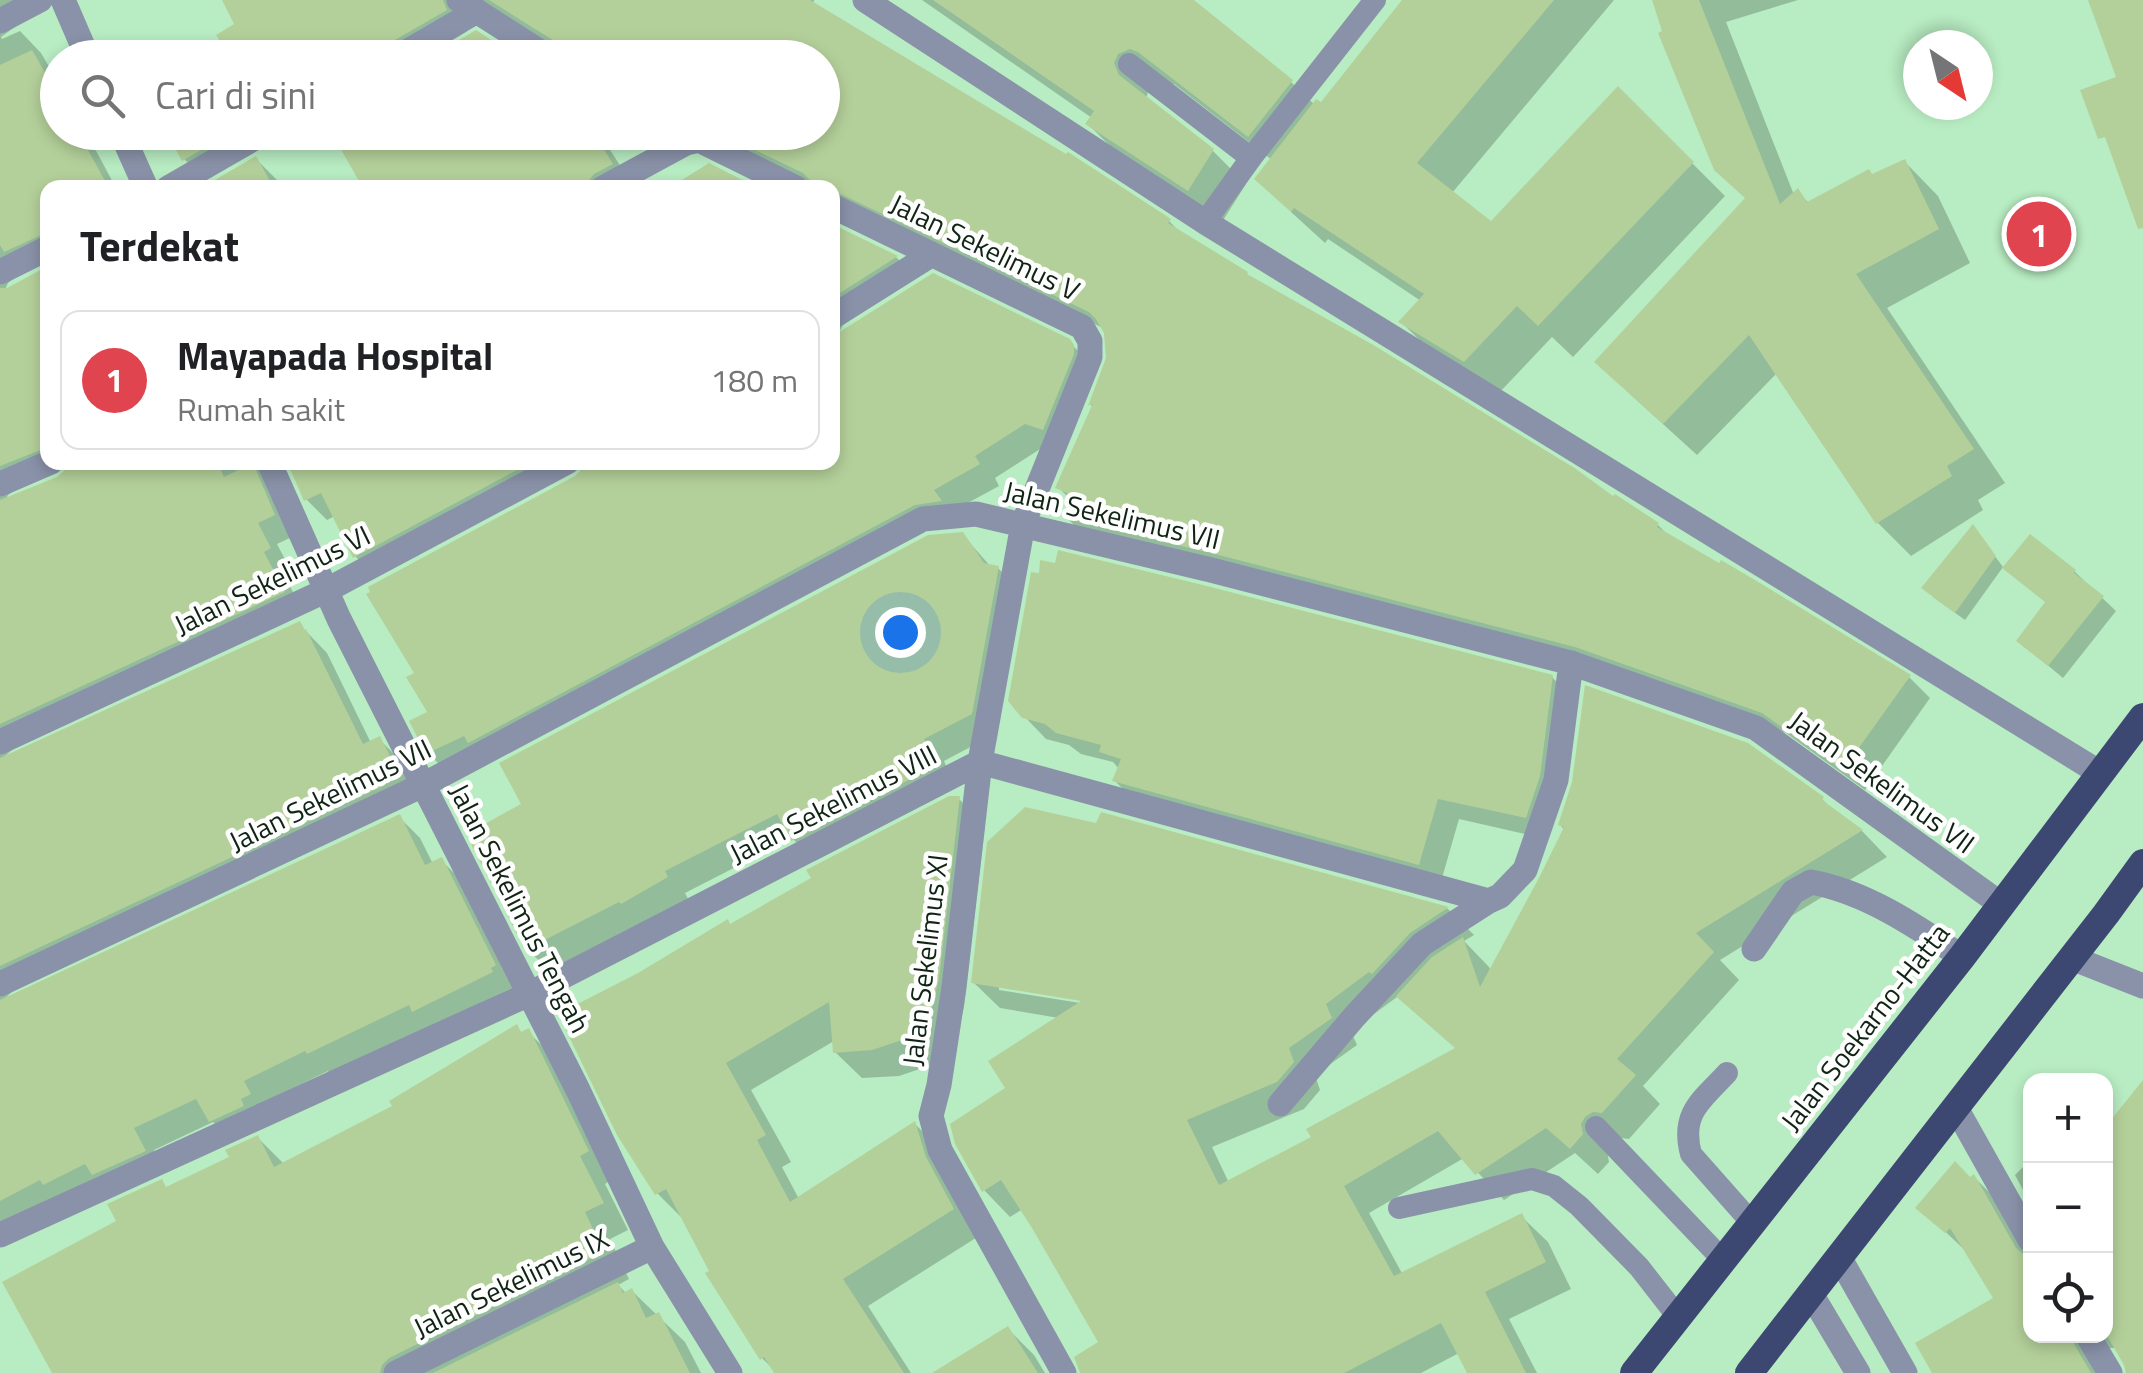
<!DOCTYPE html>
<html lang="id">
<meta charset="utf-8">
<style>
:root{--surface:#fff;--page:#f2f2f2;--text:#202124;--muted:#757577;--line:#e0e0e0;--accent:#972e92}
body{margin:0;font-family:"Titillium Web",sans-serif;background:var(--page);color:var(--text)}
.controls{position:absolute;right:30px;bottom:30px;display:grid;overflow:hidden;border-radius:20px;box-shadow:0 5px 15px #0003}
.controls button{width:90px;height:90px;display:grid;place-items:center;padding:0;border:0;border-bottom:2px solid var(--line);background:var(--surface);color:var(--text);font:50px sans-serif}
.compass{position:absolute;left:1903px;top:30px;width:90px;height:90px;border-radius:50%;background:var(--surface);box-shadow:0 5px 15px #0003;rotate:145deg}
.you{position:absolute;left:900px;top:632px;width:35px;height:35px;margin:-25px;border:8px solid #fff;border-radius:50%;background:#1a73e8;box-shadow:0 0 0 15px #1a73e833}
.badge{display:grid;place-items:center;width:65px;height:65px;border-radius:50%;background:var(--accent);color:#fff;font-size:32px;font-weight:700}
.pin{position:absolute;translate:-50% -50%;border:5px solid #fff;box-shadow:0 2px 10px #0006}
.list{margin:0;padding:0;list-style:none}
h2{display:flex;justify-content:space-between;align-items:center;height:130px;margin:0;padding:0 40px;font-size:42px}
h2 small{font-size:32px;font-weight:400;color:var(--muted)}
.list li{display:grid;grid-template-columns:65px 1fr auto;gap:30px;align-items:center;box-sizing:border-box;height:140px;margin:0 20px 20px;padding:0 20px;border:2px solid var(--line);border-radius:20px}
.list b{display:block;font-size:38px;white-space:nowrap}
.list p{margin:0;font-size:32px;white-space:nowrap;color:var(--muted)}
.list em{font-size:32px;font-style:normal;color:var(--muted)}
.icon{flex:none;width:55px;height:55px;fill:none;stroke:currentColor;stroke-width:2;stroke-linecap:round;stroke-linejoin:round}
.map{position:relative;flex:none;width:2143px;height:1373px;overflow:hidden}
.search{position:absolute;background:var(--surface);box-shadow:0 5px 15px #0003;left:40px;top:40px;width:800px;height:110px;display:flex;align-items:center;gap:25px;box-sizing:border-box;padding:0 35px;border-radius:55px;color:var(--muted);font-size:38px}
.panel{position:absolute;background:var(--surface);box-shadow:0 5px 15px #0003;left:40px;top:180px;width:800px;height:290px;border-radius:20px}
.map>svg:first-child{display:block}
</style>
<div class="map">
<svg width="2143" height="1373" viewBox="0 0 2143 1373">
<rect width="100%" height="100%" fill="#b8ecc2"/>
<path fill="#0003" fill-rule="evenodd" d="M0 0H39L26 19 1 37 2 39 20 31 41 53 58 82V132H86L116 188H48V261L14 278 8 283 5 290 48 269V462H832V188L813 187 765 163 712 132H822V58H567V55L491 7 466 32 423 58H217L229 51 237 25 224 0H814L813 5 1169 221 1184 236 1658 525 1669 536 1909 677 1930 698 1865 790 1786 733 1599 668 1088 539 1067 518 1071 500 1058 487 1093 407 1091 405 1109 358 1103 328 862 212 838 219 836 227 897 258 917 278 843 325 837 336 1069 342 1091 364 1048 444 995 478 999 486 953 511 937 525 449 774 428 753 430 713 585 466 376 577 355 556 335 516 327 520 306 499 292 468 285 467 276 475 294 536 277 544 290 569 283 573 304 613 14 748 0 761ZM69 466 59 479 5 502 8 495 15 490Z
M922 0H1190L1291 82 1315 105 1321 106 1406 0H1614L1452 193 1492 225 1618 89 1725 196 1573 357 1552 337 1498 394 1434 354 1401 322 1421 301 1328 239 1325 243 1291 212 1272 160 1174 84 1150 87 1146 98 1213 151 1246 184 1222 222 1121 157 1088 124 1092 118Z
M1655 0H1798L1726 22 1794 195 1798 192 1810 204 1905 162 1938 196 1970 263 1887 308 2005 483 1978 500 1983 510 1911 556 1878 523 1777 373 1697 455 1631 395 1747 199 1665 33Z
M169 132H275L206 180 184 159Z
M334 132H619L605 142 621 167 586 188Z
M256 159 277 180 281 188H206Z
M1974 528 2003 567 1965 620 1933 597Z
M962 534 991 567 998 568 1019 590 993 735 944 761 956 788 815 861 792 838 685 893 688 899 549 970 527 949 475 845Z
M2030 538 2075 572 2116 611 2063 678 2019 641 2047 603Z
M299 624 327 653 371 743 379 739 400 760 416 790 14 990 0 1003V763Z
M1552 677 1573 699 1547 839 1459 819 1440 885 1136 802 1115 781 1119 769 1113 762 1081 754 1069 745 1046 739 1024 716Z
M959 799 985 825 964 1007 952 1058 899 1076 862 1078 835 1052 834 1041 751 1090 791 1162 782 1167 799 1199 915 1124 941 1150 979 1236 868 1306 911 1373H777L762 1358 684 1220 657 1193 731 926Z
M1822 799 1837 814 1862 831 1887 857 1720 960 1739 980 1643 1086 1660 1104 1629 1139 1621 1138 1607 1151 1609 1162 1598 1174 1575 1153 1504 1200 1464 1158 1369 1213 1403 1275 1521 1216 1548 1242 1571 1289 1509 1319 1537 1373H1469L1459 1353 1421 1373H1082L1101 1343 1023 1209 1010 1217 984 1190 1008 1089 1059 1018 1000 1008 973 982 1098 826 1102 815 1448 909 1474 935 1464 941 1489 967 1491 972 1565 830 1560 825ZM999 985 1094 1000 1093 1005 999 990ZM1397 997 1457 1049 1314 1138 1229 1183 1212 1147 1304 1109 1320 1090 1315 1075 1357 1045 1351 1031Z
M399 817 420 838 433 864 441 860 462 881 516 986 330 1074 328 1071 264 1102 232 1141 213 1122 154 1150 165 1172 0 1232V1005Z
M517 1028 523 1034 528 1032 555 1058 614 1178 605 1184 628 1230 610 1239 629 1279 618 1285 627 1294 632 1291 685 1342 701 1373H57L120 1222 168 1189 233 1159 258 1138 284 1164 396 1107Z
M2125 1106 2143 1121V1373H2127V1365L2117 1348H2108L2100 1373H1935L1996 1299 1969 1254 1919 1207 1974 1177 2001 1204 2030 1256V1336H2106V1130Z
M2030 1160V1203L2015 1175Z
M1008 1329 1034 1355 1045 1373H937Z"/>
<path fill="#b4d09a" d="M222 0H443L447 10 388 44 382 49 380 58H230L216 35 234 24Z
M489 0H810L1066 154 1068 152 1171 219 1168 223 1248 272 1247 274 1375 346 1576 469 1613 496 1615 494 1659 523 1657 527 1719 563 1721 560 1760 583 1911 675 1843 770 1762 713 1575 647 1215 554 1064 518 1069 494 1055 488 1093 403 1088 406 1106 358 1104 333 1096 319 1089 312 832 190V188H812L810 180 803 173 741 143 758 132H822V58H571L565 55 559 44Z
M933 0H1194L1293 80 1248 137 1138 52 1130 49 1118 54 1114 63 1119 75 1214 149 1188 191 1085 124 1094 111Z
M1402 0H1554L1417 163 1491 221 1618 86 1694 162 1538 326 1517 306 1464 362 1398 322 1424 294 1294 208 1291 212 1254 179 1316 99 1321 102Z
M1652 0H1699L1780 204 1798 188 1807 202 1869 169 1872 174 1905 159 1939 229 1856 274 1974 449 1947 466 1952 476 1876 524 1749 335 1663 424 1594 362 1745 198 1714 170 1658 33 1662 31Z
M2088 0H2143V228L2138 229 2105 137 2098 139 2080 90 2116 77Z
M476 30 519 58H429Z
M32 50 58 95V132H78L109 188H48V232L4 252 0 245V65Z
M166 132H232L182 161Z
M331 132H593L613 164 594 174 589 180 587 188H363Z
M256 156 274 188H201Z
M709 163 758 188H669Z
M832 224 898 256 832 298Z
M48 266V447L0 466V288H7Z
M933 273 1070 339 1074 345V354L1043 430 1025 424 975 456 980 464 934 490 942 501 915 505 468 743 464 736 426 754 409 721 427 712 406 677 414 673 366 594 370 592 368 587 575 476 581 470 583 462H832V333L841 331Z
M67 462H217L224 477 253 463 275 515 258 523 271 548 264 552 285 592 0 724V500L57 477 64 471Z
M287 462H532L353 558 321 493 304 501Z
M1973 524 1996 556 1955 613 1921 588Z
M963 532 984 563 999 566 972 714 924 739 936 766 791 841 777 814 665 871 668 877 621 904 619 902 525 950 471 844 485 837 479 827 521 804 499 763 928 535Z
M2030 534 2076 570 2074 573 2104 596 2048 666 2016 641 2045 602 2002 568Z
M1058 550 1207 586 1553 675 1540 776 1526 818 1438 799 1419 865 1112 781 1121 759 1099 752 1101 745 1056 733 1045 724 1022 718 1008 701 1031 572 1039 573 1040 560 1055 563Z
M300 621 305 630 306 629 363 744 380 736 396 768 388 772 389 775 382 779 385 785 0 966V758Z
M1585 685 1748 743 1824 797 1822 800 1863 830 1696 933 1714 952 1617 1059 1636 1075 1602 1113 1593 1112 1585 1117 1581 1124 1583 1134 1570 1149 1546 1128 1475 1175 1438 1131 1344 1186 1394 1276 1522 1213 1546 1262 1485 1292 1526 1373H1467L1441 1323 1344 1373H1080L1074 1357 1098 1342 1032 1228 1001 1180 982 1192 955 1144 950 1124 1005 1088 988 1061 1081 1001 971 983 987 842 1025 807 1096 823 1101 812 1449 907 1410 933 1372 974 1369 972 1326 1004 1332 1018 1289 1048 1294 1062 1277 1082 1187 1120 1219 1185 1311 1137 1306 1129 1455 1048 1396 996 1432 957 1463 937 1480 987 1540 876 1564 827 1558 825 1572 782Z
M949 796H960L939 979 926 1032 872 1050 833 1053 829 1002 726 1063 766 1135 757 1140 790 1202 915 1121 926 1157 954 1209 843 1279 904 1373H774L764 1357 760 1360 705 1273 709 1271 666 1189 655 1195 617 1135 558 1014 638 973 728 919 730 924 811 878 806 870Z
M400 814 425 865 442 857 496 965 491 968 493 972 412 1012 409 1005 307 1054 305 1051 244 1081 251 1094 241 1099 244 1106 209 1122 196 1099 134 1128 146 1151 92 1175 85 1164 43 1185 40 1180 0 1201V1000Z
M517 1024 521 1032 529 1028 589 1151 580 1156 604 1203 585 1212 604 1252 389 1358 382 1365 380 1373H52L2 1282 116 1221 107 1204 162 1179 166 1187 229 1157 225 1150 258 1135 274 1167 392 1106 389 1101Z
M2143 1080V1373H2126L2124 1365 2106 1334V1126Z
M1955 1161 1970 1177 1974 1174 2016 1248 2023 1254 2030 1256V1336H2072L2074 1344 2091 1373H1932L1915 1343 1993 1298 1950 1228 1945 1233 1915 1208Z
M618 1282 623 1293 632 1288 646 1318 659 1312 690 1373H433Z
M1008 1326 1038 1373H932Z"/>
<g fill="none" stroke-linecap="round" stroke-linejoin="round">
<path stroke="#8a92a9" stroke-width="22" d="M1129 64 1251 158
M1205 222 1251 158 1375 0
M1727 1073C1702 1100 1680 1113 1691 1154L1752 1223
M1596 1127 1723 1260
M1399 1208 1532 1179 1554 1186 1579 1206 1639 1267 1678 1317"/>
<path stroke="#8a92a9" stroke-width="25" d="M63 0 88 58
M459 0 550 58
M865 0 1205 222 2100 773
M0 21 40 0
M396 58 477 11
M121 132 146 188
M168 188 265 132
M603 188 686 143 699 140 796 188
M832 206 1082 327 1090 341V357L1023 524 980 762 954 987 939 1085 931 1116 940 1150 1064 1373
M0 272 48 248
M832 317 931 255
M269 462 339 619 578 1090 652 1247 730 1373
M0 484 51 462
M0 742 327 590 567 462
M1754 949 1793 892 1811 882C1866 892 1916 926 1962 957
M0 984 423 785 923 519 976 514 1211 570 1571 663 1756 728 2002 905
M1280 1104 1355 1016 1422 944 1489 901
M1956 1108 2030 1240
M0 1235 529 994 980 762 1489 901 1500 896 1525 870 1556 780 1571 663
M1839 1257 1905 1373
M1811 1294 1858 1373
M2088 1336 2110 1373
M396 1373 652 1247"/>
<path stroke="#8a92a9" stroke-width="25" d="M2072 958 2143 986"/>
<path stroke="#3c4872" stroke-width="28" d="M1634 1373 1962 957 2143 717
M1749 1373 2106 914 2143 863"/>
</g>
<g text-anchor="middle" stroke-width="9" stroke-linejoin="round" paint-order="stroke">
<g font-size="28" fill="#102414" stroke="#fefefe">
<text transform="translate(985 247) rotate(26)" y="10">Jalan Sekelimus V</text>
<text transform="translate(1112 515) rotate(13)" y="10">Jalan Sekelimus VII</text>
<text transform="translate(272 580) rotate(-26)" y="10">Jalan Sekelimus VI</text>
<text transform="translate(1882 782) rotate(36)" y="10">Jalan Sekelimus VII</text>
<text transform="translate(330 795) rotate(-26)" y="10">Jalan Sekelimus VII</text>
<text transform="translate(833 804) rotate(-27)" y="10">Jalan Sekelimus VIII</text>
<text transform="translate(520 908) rotate(63)" y="10">Jalan Sekelimus Tengah</text>
<text transform="translate(925 960) rotate(-83)" y="10">Jalan Sekelimus XI</text>
<text transform="translate(1865 1027) rotate(-52)" y="10">Jalan Soekarno-Hatta</text>
<text transform="translate(511 1283) rotate(-26)" y="10">Jalan Sekelimus IX</text>
</g>
</g>
</svg>
<div class="controls">
<button>+</button>
<button>−</button>
<button><svg class="icon" aria-label="locate" viewBox="0 0 24 24"><circle cx="12" cy="12" r="6"/><path d="M12 2v4M12 18v4M2 12h4M18 12h4"/></svg></button>
</div>
<svg class="compass" viewBox="-18 -18 36 36"><path d="M0-13l5 13h-10z" fill="#e53935"/><path d="M0 13l5-13h-10z" fill="#757577"/></svg>
<div class="you"></div>
<div class="pin badge" style="left:2039px;top:234px;background:#e0444e">1</div>
<div class="search"><svg class="icon" aria-label="search" viewBox="0 0 24 24"><circle cx="10" cy="10" r="6"/><path d="M15 15l6 6"/></svg>Cari di sini</div>
<section class="panel">
<h2>Terdekat<small></small></h2>
<ul class="list">
<li><span class="badge" style="background:#e0444e">1</span><div><b>Mayapada Hospital</b><p>Rumah sakit</p></div><em>180 m</em></li>
</ul>
</section>
</div>
